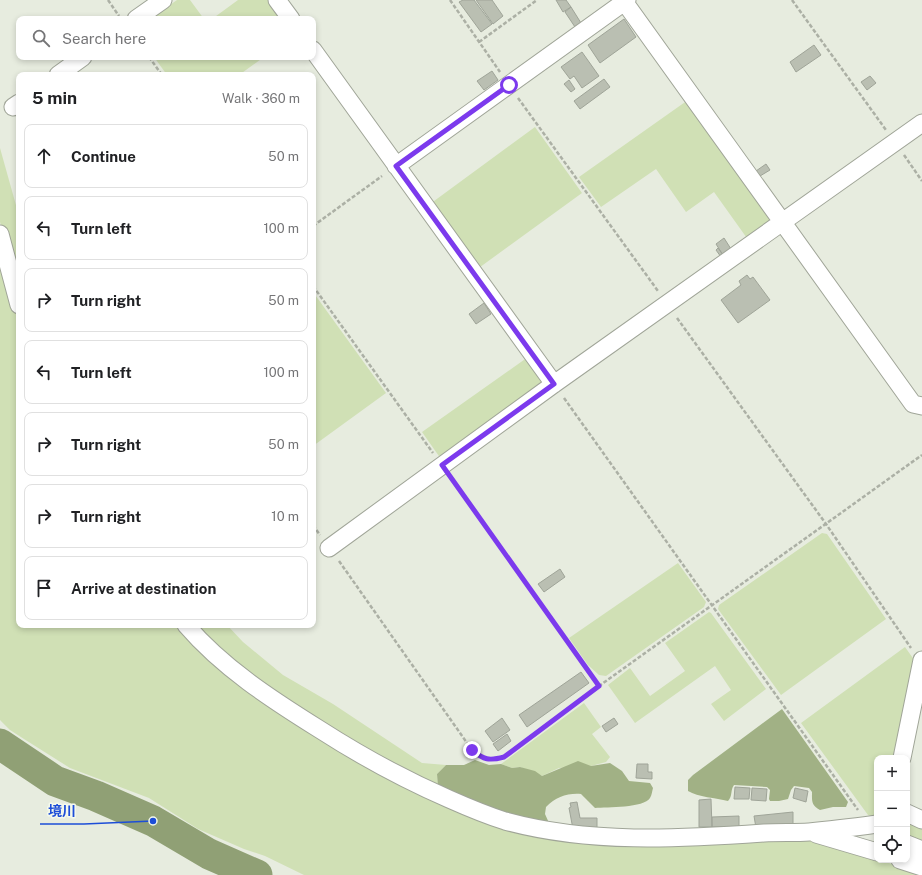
<!DOCTYPE html>
<meta charset="utf-8">
<style>
:root{--surface:#fff;--page:#f2f2f2;--text:#202124;--muted:#757577;--line:#e0e0e0}
body{margin:0;font-family:"Public Sans","Noto Sans JP",sans-serif;background:var(--page);color:var(--text)}
.controls{position:absolute;right:12px;bottom:12px;display:grid;overflow:hidden;border-radius:8px;box-shadow:0 2px 6px #0003}
.controls button{width:36px;height:36px;display:grid;place-items:center;padding:0;border:0;border-bottom:1px solid var(--line);background:var(--surface);color:var(--text);font:20px sans-serif}
.stop{position:absolute;width:12px;height:12px;margin:-9px;border:3px solid #7c3aed;border-radius:50%;background:#fff}
.stop.end{background:#7c3aed;border-color:#fff;box-shadow:0 1px 4px #0008}
.list{margin:0;padding:0;list-style:none}
h2{display:flex;justify-content:space-between;align-items:center;height:52px;margin:0;padding:0 16px;font-size:17px}
h2 small{font-size:13px;font-weight:400;color:var(--muted)}
.list li{display:grid;grid-template-columns:26px 1fr auto;gap:12px;align-items:center;box-sizing:border-box;height:64px;margin:0 8px 8px;padding:0 8px;border:1px solid var(--line);border-radius:8px}
.list b{display:block;font-size:15px;white-space:nowrap}
.list em{font-size:13px;font-style:normal;color:var(--muted)}
.icon{flex:none;width:22px;height:22px;fill:none;stroke:currentColor;stroke-width:2;stroke-linecap:round;stroke-linejoin:round}
.map{position:relative;flex:none;width:922px;height:875px;overflow:hidden}
.search{position:absolute;background:var(--surface);box-shadow:0 2px 6px #0003;left:16px;top:16px;width:300px;height:44px;display:flex;align-items:center;gap:10px;box-sizing:border-box;padding:0 14px;border-radius:8px;color:var(--muted);font-size:15px}
.panel{position:absolute;background:var(--surface);box-shadow:0 2px 6px #0003;left:16px;top:72px;width:300px;height:556px;border-radius:8px}
.map>svg:first-child{display:block}
</style>
<div class="map">
<svg width="922" height="875" viewBox="0 0 922 875">
<rect width="100%" height="100%" fill="#e7ecdf"/>
<path fill="#d0e0b5" d="M177 0H190L204 19H150Z
M238 0H271L285 19H212Z
M154 57H264L239 75H167Z
M688 100 771 218V225L749 241 714 192 686 212 656 169 601 207 579 177Z
M535 127 582 193 476 270 430 204Z
M0 148 19 216V289L0 222Z
M0 255 19 321V625H176L211 663 286 715 538 835 803 837 922 873V875H304L265 856 244 849 198 829 149 798 70 768 24 739 10 730 0 720Z
M313 292 386 393 313 446Z
M528 357 546 382 441 459 422 432Z
M822 533 827 534 886 619 781 695 718 609 719 605Z
M678 563 706 602 704 607 606 676 599 675 588 665 569 638Z
M709 612 711 613 766 689 724 721 711 704 731 690 715 666 635 723 608 685 630 668 650 696 685 671 665 643Z
M193 625H227L243 642 283 675 333 704 422 763 446 765 437 774 438 786 398 771 275 696Z
M905 647 915 661 895 758H877V816L873 817 868 815 801 723Z
M584 703 601 727 592 734 610 757 606 762 591 766 559 768 542 776 520 767 512 768 501 764Z
M910 824 922 828V844C914 840 907 837 907 827Z"/>
<path fill="#a1b185" d="M782 709 848 802 846 807H833L820 810C811 805 812 801 812 792L809 788 794 786 791 790 788 799 779 801H770L769 799 770 790 767 787 734 785C730 790 733 796 728 801 716 798 698 797 688 791V780L693 775Z
M475 760 489 765 501 764 512 768 520 767 535 771 542 776 578 761 591 766 610 763 622 771 629 781 650 783 653 788C652 791 652 795 650 798 644 808 607 807 595 808L581 794C567 793 556 797 546 807L545 814 549 823 502 816 438 787 437 774 446 765H464Z"/>
<g fill="none" stroke-linecap="round" stroke-linejoin="round">
<path stroke="#90a075" stroke-width="31" d="M0 744 55 781 96 796 153 821 209 854 257 875"/>
</g>
<path fill="#babfb2" stroke="#9fa498" d="M463 0H474L492 24 481 32 459 2Z
M476 0H492L503 16 493 24Z
M556 0H566L571 7 563 12Z
M571 7 581 23 575 27 565 12Z
M624 19 636 37 600 63 588 45Z
M814 45 821 55 796 72 790 62Z
M582 52 599 76 582 88 574 76 570 79 561 67Z
M492 71 498 80 484 90 477 81Z
M870 76 876 83 867 90 861 82Z
M604 79 610 87 580 109 574 101Z
M569 80 575 89 571 92 564 84Z
M766 164 770 170 760 176 756 171Z
M724 238 731 249 723 255 716 244Z
M718 248 723 255 721 257 716 250Z
M747 275 750 279 753 277 770 300 738 323 721 300 741 285 739 281Z
M484 303 491 314 476 324 469 314Z
M560 569 565 577 544 592 538 584Z
M581 672 589 683 527 727 519 715Z
M502 718 510 730 493 742 485 731Z
M614 718 618 724 606 732 602 726Z
M507 734 511 741 498 751 493 744Z
M637 764H648V772H652V779L636 778Z
M735 787 750 788 749 799H734Z
M752 788 767 789 766 801 751 800Z
M795 788 808 791 806 802 793 798Z
M711 799 712 827H699V800Z
M577 802 580 818H597V830L573 829 569 808 571 807 570 803Z
M793 812V824L756 828 754 816Z
M739 816V827H712V817Z"/>
<g fill="none" stroke-linecap="round" stroke-linejoin="round">
<defs>
<path id="street" d="M277 0 291 19
M623 0 913 404 922 406
M136 19 163 0
M313 50 554 384
M58 75 83 57
M13 107 19 103
M396 166 627 0
M0 234 19 305
M329 548 554 384 922 123
M186 625C223 668 271 699 319 729 361 756 403 779 449 799 467 807 486 815 505 821 589 844 678 839 764 833 779 832 795 833 809 832 832 830 855 827 877 824
M902 758 922 660
M907 813 922 820
M816 834 877 852
M907 844 922 850
M900 860 922 867"/>
</defs>
<use href="#street" stroke="#a0a598" stroke-width="19"/>
<path stroke="#acb0a5" stroke-width="2.5" stroke-dasharray="4 2" stroke-linecap="butt" d="M108 0 119 16
M450 0 500 72
M792 0 886 130
M479 42 537 0
M149 57 162 75
M518 98 658 291
M904 155 922 181
M313 226 382 176
M313 286 433 453
M677 318 826 524 911 648
M564 398 858 810
M451 478 599 686
M313 525 320 535
M339 561 472 750C484 760 489 761 504 757L599 686 922 455"/>
<use href="#street" stroke="#fff" stroke-width="17"/>
</g>
<g fill="none" stroke-linecap="round" stroke-linejoin="round">
<path stroke="#7c3aed" stroke-width="5" d="M472 750C484 760 489 761 504 757L599 686 442 465 554 384 396 166 509 85"/>
</g>
<path fill="none" stroke="#1d4ed8" stroke-width="1.5" d="M153 821L84 824H40"/>
<circle fill="#1d4ed8" stroke="#f4f9ec" stroke-width="1.5" cx="153" cy="821" r="4"/>
<g font-size="14" text-anchor="middle" font-weight="bold" fill="#1d4ed8" stroke="#f4f9ec" stroke-width="3" stroke-linejoin="round" paint-order="stroke">
<text x="62" y="816">境川</text>
</g>
</svg>
<div class="controls">
<button>+</button>
<button>−</button>
<button><svg class="icon" aria-label="locate" viewBox="0 0 24 24"><circle cx="12" cy="12" r="6"/><path d="M12 2v4M12 18v4M2 12h4M18 12h4"/></svg></button>
</div>
<div class="stop" style="left:509px;top:85px"></div>
<div class="stop end" style="left:472px;top:750px"></div>
<div class="search"><svg class="icon" aria-label="search" viewBox="0 0 24 24"><circle cx="10" cy="10" r="6"/><path d="M15 15l6 6"/></svg>Search here</div>
<section class="panel">
<h2>5 min<small>Walk · 360 m</small></h2>
<ul class="list">
<li><svg class="icon" aria-label="ahead" viewBox="0 0 24 24"><path d="M12 20V5M6 11l6-6 6 6"/></svg><div><b>Continue</b></div><em>50 m</em></li>
<li><svg class="icon" aria-label="left" viewBox="0 0 24 24"><path d="M17 20v-9H6M10 6l-5 5 5 5"/></svg><div><b>Turn left</b></div><em>100 m</em></li>
<li><svg class="icon" aria-label="right" viewBox="0 0 24 24"><path d="M7 20v-9h11M14 6l5 5-5 5"/></svg><div><b>Turn right</b></div><em>50 m</em></li>
<li><svg class="icon" aria-label="left" viewBox="0 0 24 24"><path d="M17 20v-9H6M10 6l-5 5 5 5"/></svg><div><b>Turn left</b></div><em>100 m</em></li>
<li><svg class="icon" aria-label="right" viewBox="0 0 24 24"><path d="M7 20v-9h11M14 6l5 5-5 5"/></svg><div><b>Turn right</b></div><em>50 m</em></li>
<li><svg class="icon" aria-label="right" viewBox="0 0 24 24"><path d="M7 20v-9h11M14 6l5 5-5 5"/></svg><div><b>Turn right</b></div><em>10 m</em></li>
<li><svg class="icon" aria-label="arrive" viewBox="0 0 24 24"><path d="M6 21V4h12l-3 4 3 4H6"/></svg><div><b>Arrive at destination</b></div></li>
</ul>
</section>
</div>
